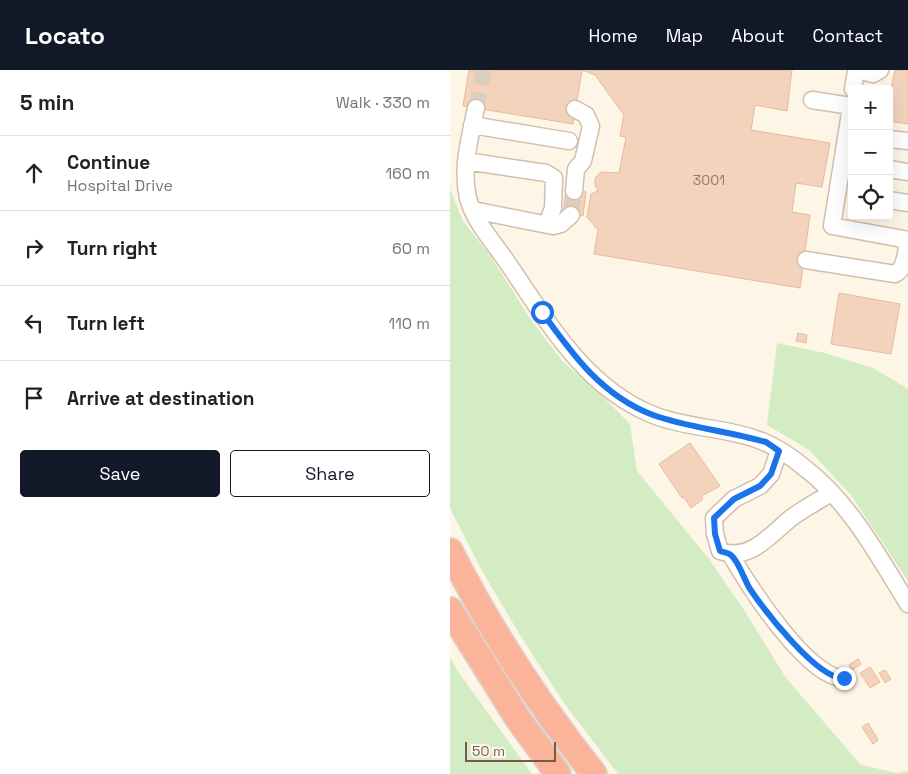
<!DOCTYPE html>
<meta charset="utf-8">
<style>
:root{--surface:#fff;--page:#f6f6f6;--text:#222;--muted:#767676;--line:#e0e0e0;--accent:#111827}
body{margin:0;font-family:"Space Grotesk",sans-serif;background:var(--page);color:var(--text)}
.controls{position:absolute;right:15px;top:15px;display:grid;overflow:hidden;border-radius:5px;box-shadow:0 5px 20px #0002}
.controls button{width:45px;height:45px;display:grid;place-items:center;padding:0;border:0;border-bottom:1px solid var(--line);background:var(--surface);color:var(--text);font:25px sans-serif}
.scale{position:absolute;left:15px;bottom:12px;width:91px;box-sizing:border-box;padding-left:5px;border:2px solid #795a49;border-top:0;font-size:14px;line-height:18px;white-space:nowrap;color:#795a49;-webkit-text-stroke:4px #fff8ee;paint-order:stroke}
.stop{position:absolute;width:15px;height:15px;margin:-11px;border:4px solid #1a73e8;border-radius:50%;background:#fff}
.stop.end{background:#1a73e8;border-color:#fff;box-shadow:0 1px 5px #0008}
.list{margin:0;padding:0;list-style:none}
h2{display:flex;justify-content:space-between;align-items:center;height:65px;margin:0;padding:0 20px;font-size:21px}
h2 small{font-size:16px;font-weight:400;color:var(--muted)}
.list li{display:grid;grid-template-columns:32px 1fr auto;gap:15px;align-items:center;box-sizing:border-box;height:75px;padding:0 20px;border-top:1px solid var(--line)}
.list b{display:block;font-size:19px;white-space:nowrap}
.list p{margin:0;font-size:16px;white-space:nowrap;color:var(--muted)}
.list em{font-size:16px;font-style:normal;color:var(--muted)}
.actions{display:flex;gap:10px;padding:15px 20px}
.actions a{flex:1;padding:11px 0;border:1px solid var(--accent);border-radius:5px;text-align:center;font-size:18px;color:var(--accent)}
.actions .main{background:var(--accent);color:#fff}
.icon{flex:none;width:28px;height:28px;fill:none;stroke:currentColor;stroke-width:2;stroke-linecap:round;stroke-linejoin:round}
.map{position:relative;flex:none;width:458px;height:704px;overflow:hidden}
header{display:flex;align-items:center;gap:30px;box-sizing:border-box;height:70px;padding:0 25px;background:var(--accent);color:#fff}
header strong{font-size:24px}
nav{display:flex;gap:28px;margin-inline-start:auto;font-size:18px}
main{display:flex}
aside{flex:1;background:var(--surface)}
.map>svg:first-child{display:block}
</style>
<header>
<strong>Locato</strong>
<nav><a>Home</a><a>Map</a><a>About</a><a>Contact</a></nav>
</header>
<main>
<aside>
<h2>5 min<small>Walk · 330 m</small></h2>
<ul class="list">
<li><svg class="icon" aria-label="ahead" viewBox="0 0 24 24"><path d="M12 20V5M6 11l6-6 6 6"/></svg><div><b>Continue</b><p>Hospital Drive</p></div><em>160 m</em></li>
<li><svg class="icon" aria-label="right" viewBox="0 0 24 24"><path d="M7 20v-9h11M14 6l5 5-5 5"/></svg><div><b>Turn right</b></div><em>60 m</em></li>
<li><svg class="icon" aria-label="left" viewBox="0 0 24 24"><path d="M17 20v-9H6M10 6l-5 5 5 5"/></svg><div><b>Turn left</b></div><em>110 m</em></li>
<li><svg class="icon" aria-label="arrive" viewBox="0 0 24 24"><path d="M6 21V4h12l-3 4 3 4H6"/></svg><div><b>Arrive at destination</b></div></li>
</ul>
<div class="actions"><a class="main">Save</a><a>Share</a></div>
</aside>
<div class="map">
<svg width="458" height="704" viewBox="0 0 458 704">
<rect width="100%" height="100%" fill="#fdf5e6"/>
<path fill="#d4ecc4" d="M0 119 13 151 42 188 79 247 112 291 147 321 180 354 187 401 259 489 296 543 336 608 411 695 448 703 458 701V704H168L114 633 73 570 31 499 0 438Z
M327 273 375 283 423 298 458 319V511L401 425 359 380 317 355Z
M0 587 7 600 82 704H0Z"/>
<path fill="#f4d3bc" stroke="#e8b99c" d="M19 0H132L123 54 13 36Z
M132 0H342L337 41 305 35 301 60 380 73 372 117 346 113 342 142 360 145 350 218 144 184 148 160 137 147 141 124 148 121 145 115V108L151 102 169 103 176 67 170 66 174 45 145 5Z
M445 0H458V54L439 51V27Z
M116 119 136 122 133 146 113 144Z
M389 223 450 234 441 284 381 274Z
M348 263 357 265 356 273 346 271Z
M240 373 270 416 252 426V430L241 438 234 427 232 428 209 394Z
M408 589 411 594 402 600 399 595Z
M420 597 430 612 420 618 410 603Z
M435 600 441 609 435 613 429 603Z
M418 653 428 670 423 674 412 657Z"/>
<g fill="none" stroke-linecap="round" stroke-linejoin="round">
<path stroke="#dccebf" stroke-width="16" stroke-dasharray="16 8" stroke-linecap="butt" d="M26 38 34 0
M121 145 124 121"/>
<defs>
<path id="minor" d="M406 0 423 4 430 0
M403 19 406 1
M362 30 401 36 397 62 402 63
M26 38C20 68 11 98 18 128 24 151 44 173 57 192 97 250 133 316 201 344 237 359 278 357 314 372 328 378 344 389 356 399 400 433 429 487 458 534
M22 55 119 71
M397 62 382 156 458 170
M439 69 458 71
M16 91 96 103 104 108 103 138 97 154
M439 99 458 102
M124 121 126 99 133 91 141 56 136 45 125 39
M439 130 458 133
M23 140 103 156 111 154 121 145
M356 190 445 204C456 199 456 181 458 171
M329 381 321 404 310 416 284 429 264 448 265 464 270 481C300 492 320 465 341 448 353 439 368 431 381 423
M281 485C297 514 359 610 394 608"/>
<path id="highway" d="M0 481C40 559 89 635 144 704
M0 540 68 649 108 704"/>
</defs>
<use href="#minor" stroke="#d3beae" stroke-width="19"/>
<use href="#highway" stroke="#dcd4d0" stroke-width="28"/>
<use href="#minor" stroke="#fff" stroke-width="16"/>
<use href="#highway" stroke="#fbb49a" stroke-width="25"/>
</g>
<g fill="none" stroke-linecap="round" stroke-linejoin="round">
<path stroke="#1a73e8" stroke-width="6" d="M92 242C122 284 152 326 203 345 233 356 268 360 300 368L316 372 329 381 321 404 310 416 284 429 264 448 265 464 270 481C273 482 279 483 281 485 289 492 294 509 300 519 315 541 368 610 394 608"/>
</g>
<g text-anchor="middle" stroke-width="5" stroke-linejoin="round" paint-order="stroke">
<g font-size="14" fill="#987866">
<text x="259" y="115">3001</text>
</g>
</g>
</svg>
<div class="controls">
<button>+</button>
<button>−</button>
<button><svg class="icon" aria-label="locate" viewBox="0 0 24 24"><circle cx="12" cy="12" r="6"/><path d="M12 2v4M12 18v4M2 12h4M18 12h4"/></svg></button>
</div>
<div class="scale">50 m</div>
<div class="stop" style="left:92px;top:242px"></div>
<div class="stop end" style="left:394px;top:608px"></div>
</div>
</main>
